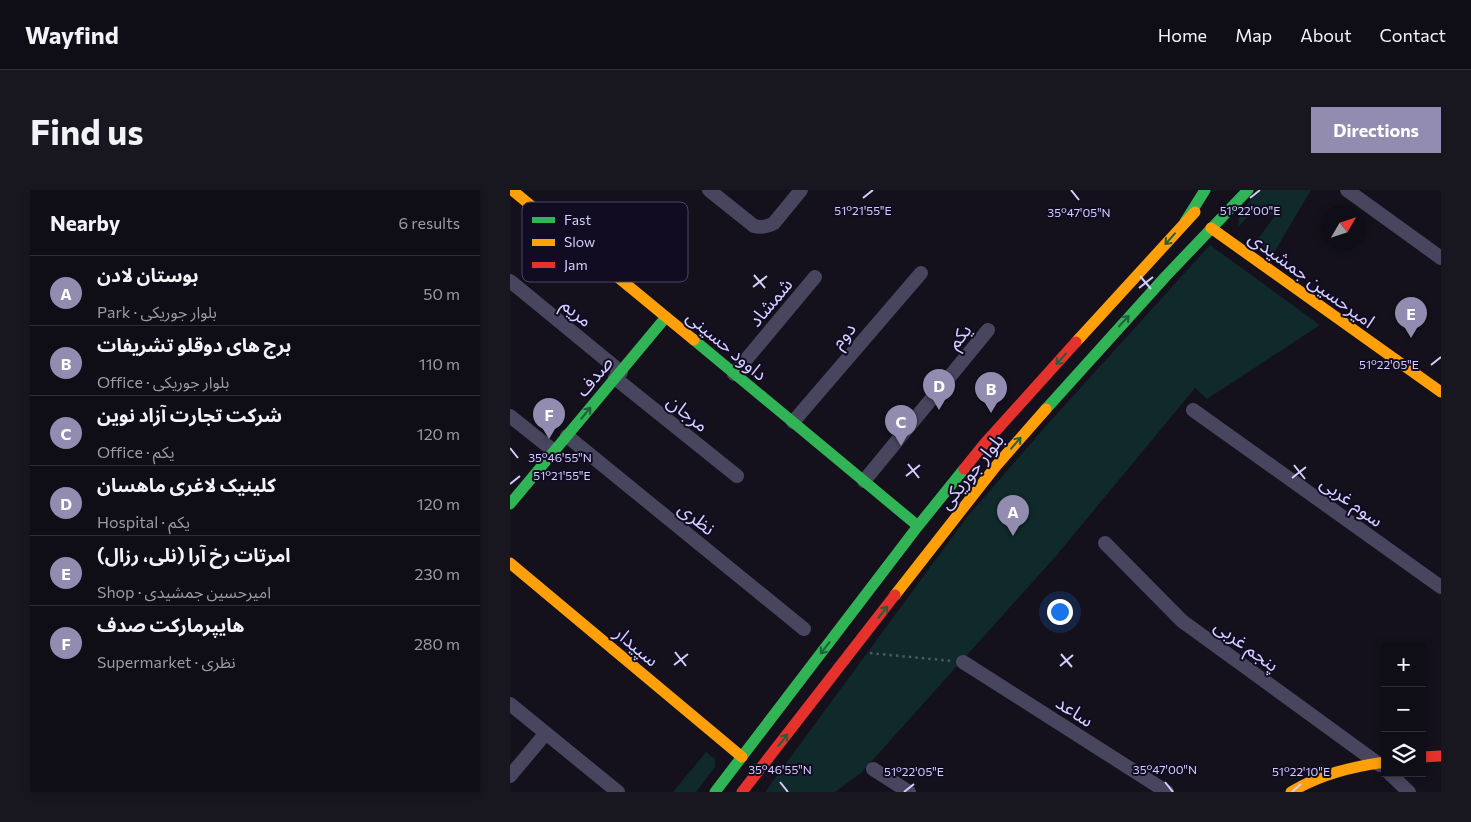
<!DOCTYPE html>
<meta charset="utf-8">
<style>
:root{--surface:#0f0d16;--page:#18161f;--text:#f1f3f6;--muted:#9b9ca1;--line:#2f2d35;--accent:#918cb0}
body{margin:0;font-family:Commissioner,"Noto Sans Arabic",sans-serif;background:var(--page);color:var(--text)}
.controls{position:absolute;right:15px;bottom:15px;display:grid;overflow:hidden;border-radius:0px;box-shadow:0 2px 8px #0003}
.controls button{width:45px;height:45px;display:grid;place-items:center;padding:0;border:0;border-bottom:1px solid var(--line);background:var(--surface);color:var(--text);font:25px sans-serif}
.compass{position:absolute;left:811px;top:15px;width:45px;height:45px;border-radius:50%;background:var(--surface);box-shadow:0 2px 8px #0003;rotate:51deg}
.you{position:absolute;left:549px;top:421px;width:18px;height:18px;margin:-12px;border:4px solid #fff;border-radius:50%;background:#1a73e8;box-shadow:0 0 0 8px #1a73e833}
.badge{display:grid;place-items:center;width:32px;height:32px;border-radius:50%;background:var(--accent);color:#fff;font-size:16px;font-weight:700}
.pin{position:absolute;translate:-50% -41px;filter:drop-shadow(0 1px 2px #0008)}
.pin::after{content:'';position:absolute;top:26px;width:18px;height:15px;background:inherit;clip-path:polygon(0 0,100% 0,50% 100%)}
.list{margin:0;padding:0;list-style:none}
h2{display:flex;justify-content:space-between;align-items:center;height:65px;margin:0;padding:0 20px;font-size:21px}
h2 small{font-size:16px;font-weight:400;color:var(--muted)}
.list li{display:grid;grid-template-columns:32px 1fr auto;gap:15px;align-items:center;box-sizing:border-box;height:70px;padding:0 20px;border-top:1px solid var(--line)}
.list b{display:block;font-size:19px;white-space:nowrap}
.list p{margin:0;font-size:16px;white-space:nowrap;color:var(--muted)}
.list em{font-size:16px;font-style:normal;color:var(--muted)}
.icon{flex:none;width:28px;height:28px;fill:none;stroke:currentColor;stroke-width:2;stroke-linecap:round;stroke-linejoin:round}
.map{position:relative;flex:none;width:931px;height:602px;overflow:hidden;border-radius:0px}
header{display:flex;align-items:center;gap:30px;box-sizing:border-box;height:70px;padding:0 25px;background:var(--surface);border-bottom:1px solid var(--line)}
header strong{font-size:24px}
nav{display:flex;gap:28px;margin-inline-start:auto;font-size:18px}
.intro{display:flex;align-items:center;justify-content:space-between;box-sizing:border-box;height:120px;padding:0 30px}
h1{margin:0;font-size:35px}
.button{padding:12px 22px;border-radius:0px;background:var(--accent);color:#fff;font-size:18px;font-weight:700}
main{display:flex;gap:30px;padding:0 30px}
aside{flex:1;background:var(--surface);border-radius:0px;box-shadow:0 2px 8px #0003}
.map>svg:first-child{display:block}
</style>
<header>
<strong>Wayfind</strong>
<nav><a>Home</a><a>Map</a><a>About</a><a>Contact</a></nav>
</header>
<div class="intro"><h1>Find us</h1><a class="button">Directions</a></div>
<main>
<aside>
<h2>Nearby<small>6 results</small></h2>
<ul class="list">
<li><span class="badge">A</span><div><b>بوستان لادن</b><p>Park · بلوار جوریکی</p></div><em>50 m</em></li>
<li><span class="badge">B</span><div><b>برج های دوقلو تشریفات</b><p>Office · بلوار جوریکی</p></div><em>110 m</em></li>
<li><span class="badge">C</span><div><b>شرکت تجارت آزاد نوین</b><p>Office · یکم</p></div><em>120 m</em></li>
<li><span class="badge">D</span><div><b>کلینیک لاغری ماهسان</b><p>Hospital · یکم</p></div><em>120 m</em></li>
<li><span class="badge">E</span><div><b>امرتات رخ آرا (نلی، رزال)</b><p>Shop · امیرحسین جمشیدی</p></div><em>230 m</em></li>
<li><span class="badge">F</span><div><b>هایپرمارکت صدف</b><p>Supermarket · نظری</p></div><em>280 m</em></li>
</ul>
</aside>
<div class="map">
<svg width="931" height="602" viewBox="0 0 931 602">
<rect width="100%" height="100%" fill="#14111d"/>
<path fill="#10292a" d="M751 0H801L762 66 747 50 764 27 749 15 728 37 730 21Z
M700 55 810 135 697 209 685 198 546 366 351 583 325 602H255L457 327 535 237Z
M196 562 205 569V577L186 602H163Z"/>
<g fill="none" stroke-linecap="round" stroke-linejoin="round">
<path stroke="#495969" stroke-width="2.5" stroke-dasharray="2.5 4" stroke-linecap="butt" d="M360 463 442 471"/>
<path stroke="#47465e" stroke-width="14" d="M199 0 244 36C252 38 257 37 264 33L291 0
M837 0 931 68
M0 91 111 182
M224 184 305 87
M105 188 227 286
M683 220 931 397
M0 226 44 261
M283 232 411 83
M57 246 294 439
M354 291 478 140
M595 353 672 431 870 575
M453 472 657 602
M0 514 108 602
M363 579 399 602
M879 583 899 602
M0 586 36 543"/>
<path stroke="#30b455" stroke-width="11" d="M675 32 695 0
M184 150 408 336
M536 219 656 86 738 0
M0 314 156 127
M205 602 408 336 454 279"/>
<path stroke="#ff9f0a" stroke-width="11" d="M2 0 184 150
M701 38 931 202
M566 152 685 22
M0 373 232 567
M385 405 486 276 536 219
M781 602C811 584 841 577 875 572"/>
<path stroke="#e5322d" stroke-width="11" d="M454 279 475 253 566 152
M912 567 931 566
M232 602 385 405"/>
</g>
<defs><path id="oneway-shaft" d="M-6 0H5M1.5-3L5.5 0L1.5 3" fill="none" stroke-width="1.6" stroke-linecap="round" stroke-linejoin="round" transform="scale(1.25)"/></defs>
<g stroke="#20603c">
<use href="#oneway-shaft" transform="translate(660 49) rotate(132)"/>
<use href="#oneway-shaft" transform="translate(614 131) rotate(-47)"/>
<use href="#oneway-shaft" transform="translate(551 169) rotate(132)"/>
<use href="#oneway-shaft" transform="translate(76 223) rotate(-50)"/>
<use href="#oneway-shaft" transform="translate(506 253) rotate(-49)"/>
<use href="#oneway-shaft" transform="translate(373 422) rotate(-52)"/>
<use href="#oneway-shaft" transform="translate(315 458) rotate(128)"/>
<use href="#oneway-shaft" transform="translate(273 550) rotate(-52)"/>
</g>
<path fill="none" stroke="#d4ceff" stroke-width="2" d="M561 0 569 10M353 8 363 0M740 8 750 0M244 85 255 98M630 86 641 99M243 97 257 86M629 98 643 87M921 175 931 167M0 258 8 268M398 274 409 288M784 275 795 289M396 286 410 275M782 288 796 277M0 294 10 286M165 462 176 476M551 464 562 477M164 475 178 464M550 476 563 465M270 592 278 602M655 592 663 602M394 602 404 594M782 602 791 594"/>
<g text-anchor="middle" stroke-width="4" stroke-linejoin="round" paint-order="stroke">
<g font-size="19" fill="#d4ceff" stroke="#110c22">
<text transform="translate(802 89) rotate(36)" y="7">امیرحسین جمشیدی</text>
<text transform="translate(260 112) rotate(-50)" y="7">شمشاد</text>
<text transform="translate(67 122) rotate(39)" y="7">مریم</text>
<text transform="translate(333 145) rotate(-49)" y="7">دوم</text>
<text transform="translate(449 146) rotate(-51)" y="7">یکم</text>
<text transform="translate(217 155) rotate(40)" y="7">داوود حسینی</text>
<text transform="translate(84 186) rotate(-50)" y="7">صدف</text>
<text transform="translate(178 223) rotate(39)" y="7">مرجان</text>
<text transform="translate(461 281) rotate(-51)" y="7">بلوار جوریکی</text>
<text transform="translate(842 311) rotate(36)" y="7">سوم غربی</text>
<text transform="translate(187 328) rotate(39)" y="7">نظری</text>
<text transform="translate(737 455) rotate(36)" y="7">پنجم غربی</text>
<text transform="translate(127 456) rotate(40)" y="7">سپیدار</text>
<text transform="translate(565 521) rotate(33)" y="7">ساعد</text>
</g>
</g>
<rect x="12" y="12" width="166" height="80" rx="8" fill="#110c22" stroke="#4c4664" stroke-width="1"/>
<rect x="22" y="27" width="23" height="6" fill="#30b455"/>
<rect x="22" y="49" width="23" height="7" fill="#ff9f0a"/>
<rect x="22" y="72" width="23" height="6" fill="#e5322d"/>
<g font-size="14" fill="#d4ceff">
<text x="54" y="35">Fast</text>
<text x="54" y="57">Slow</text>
<text x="54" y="80">Jam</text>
</g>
<g font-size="12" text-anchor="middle" fill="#d4ceff" stroke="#110c22" stroke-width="4" stroke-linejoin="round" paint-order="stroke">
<text x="353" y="25">51°21'55"E</text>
<text x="740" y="25">51°22'00"E</text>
<text x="569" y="27">35°47'05"N</text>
<text x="879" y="179">51°22'05"E</text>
<text x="50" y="272">35°46'55"N</text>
<text x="52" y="290">51°21'55"E</text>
<text x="270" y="584">35°46'55"N</text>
<text x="655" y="584">35°47'00"N</text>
<text x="404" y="586">51°22'05"E</text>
<text x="791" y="586">51°22'10"E</text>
</g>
</svg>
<div class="controls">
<button>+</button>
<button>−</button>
<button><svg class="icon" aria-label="layers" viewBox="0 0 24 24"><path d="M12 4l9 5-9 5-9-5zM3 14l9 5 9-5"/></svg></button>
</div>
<svg class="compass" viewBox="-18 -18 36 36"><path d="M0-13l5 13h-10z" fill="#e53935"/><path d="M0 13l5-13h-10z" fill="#9b9ca1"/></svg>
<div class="you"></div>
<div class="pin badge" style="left:503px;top:346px">A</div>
<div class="pin badge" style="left:481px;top:223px">B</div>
<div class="pin badge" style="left:391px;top:256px">C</div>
<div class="pin badge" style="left:429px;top:220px">D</div>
<div class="pin badge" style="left:901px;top:148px">E</div>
<div class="pin badge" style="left:39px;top:249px">F</div>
</div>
</main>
